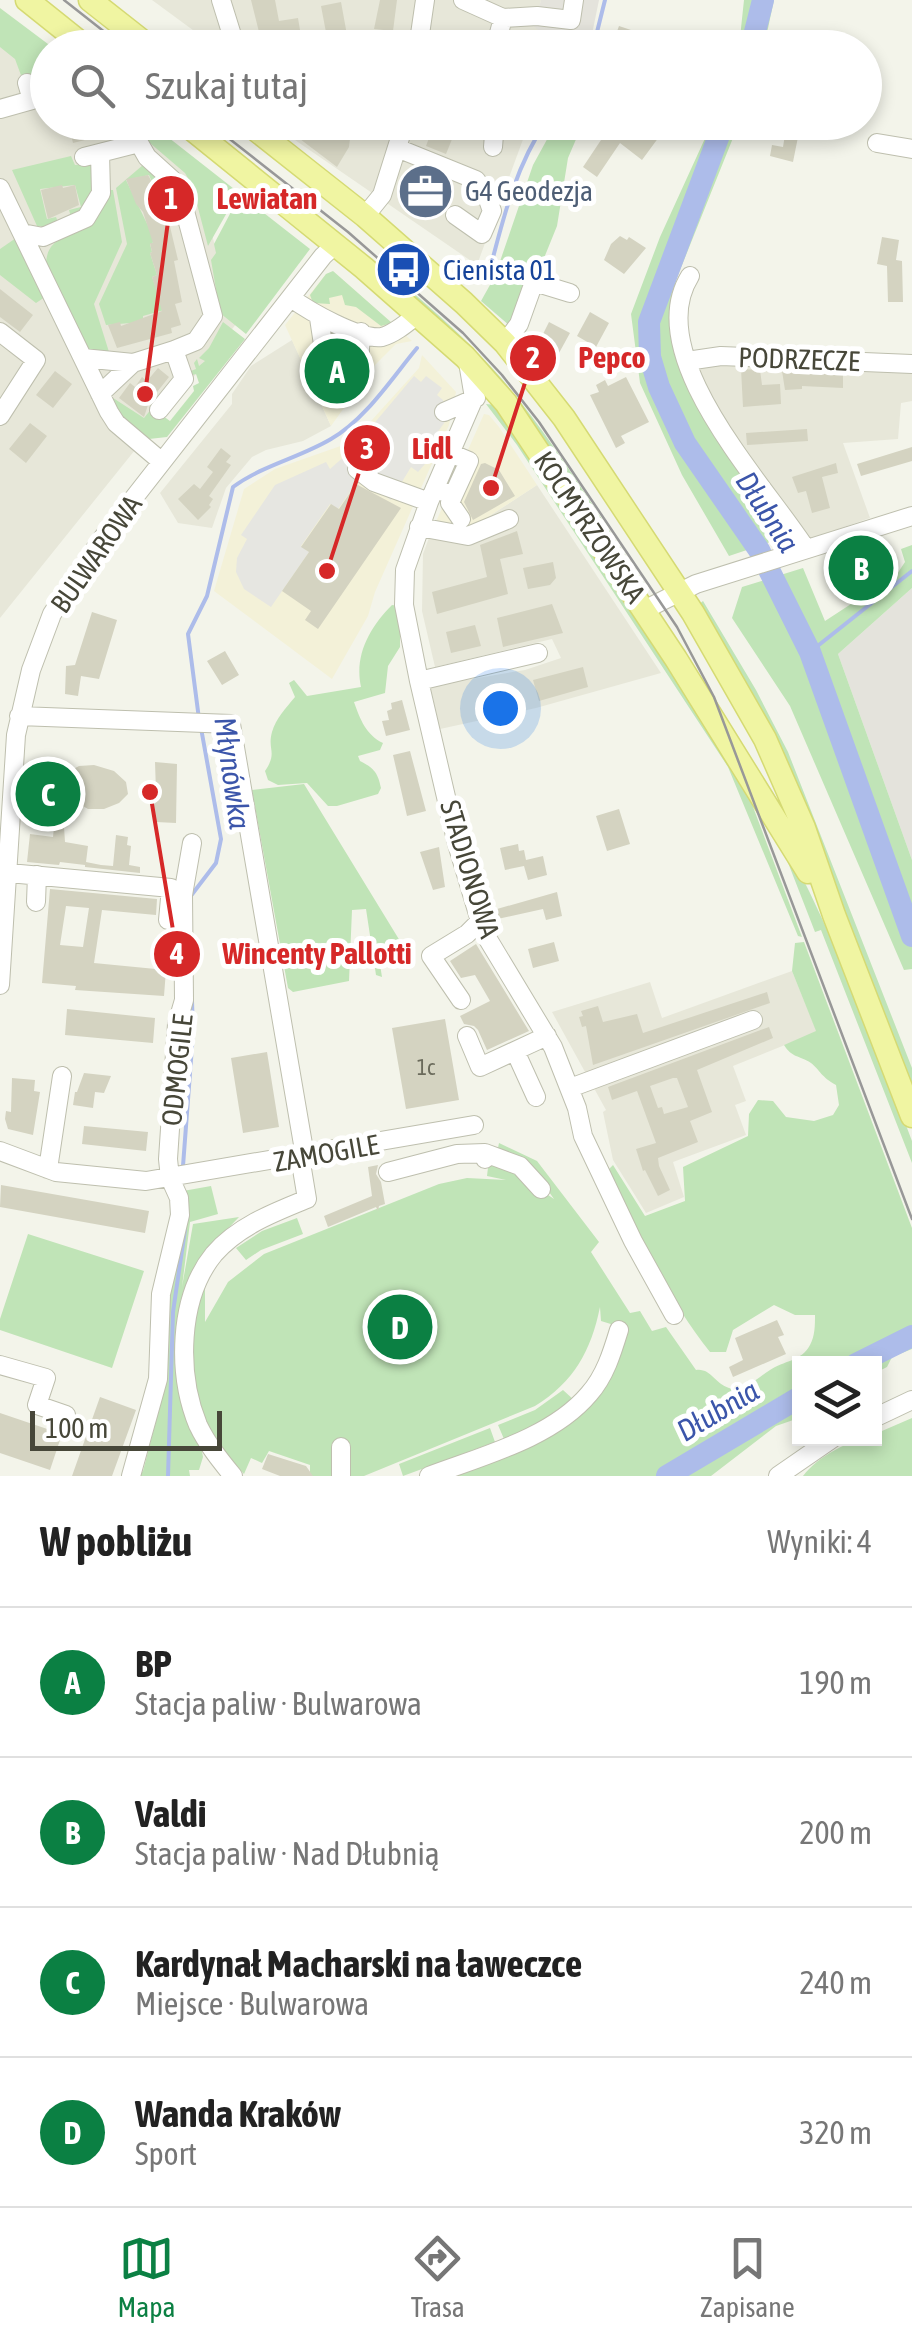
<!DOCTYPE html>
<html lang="pl">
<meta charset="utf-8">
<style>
:root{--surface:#fff;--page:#f6f6f6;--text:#222;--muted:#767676;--line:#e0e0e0;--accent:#0b8043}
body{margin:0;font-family:"Asap Condensed",sans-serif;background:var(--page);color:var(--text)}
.controls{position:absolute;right:30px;bottom:30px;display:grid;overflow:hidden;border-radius:0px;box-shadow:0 5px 15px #0003}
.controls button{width:90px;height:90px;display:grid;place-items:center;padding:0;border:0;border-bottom:2px solid var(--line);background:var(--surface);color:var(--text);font:50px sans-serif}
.scale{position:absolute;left:30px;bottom:25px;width:192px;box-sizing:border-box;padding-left:10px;border:5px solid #474739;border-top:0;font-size:28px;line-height:35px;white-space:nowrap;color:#474739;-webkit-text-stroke:8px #fff;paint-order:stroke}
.you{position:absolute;left:500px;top:708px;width:35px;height:35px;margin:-25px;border:8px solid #fff;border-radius:50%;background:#1a73e8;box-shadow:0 0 0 15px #1a73e833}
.badge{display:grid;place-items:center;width:65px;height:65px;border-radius:50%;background:var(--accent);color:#fff;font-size:32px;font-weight:700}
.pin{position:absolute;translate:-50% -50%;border:5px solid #fff;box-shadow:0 2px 10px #0006}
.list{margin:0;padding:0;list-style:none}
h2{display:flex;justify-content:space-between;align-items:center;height:130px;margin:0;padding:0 40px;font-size:42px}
h2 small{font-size:32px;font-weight:400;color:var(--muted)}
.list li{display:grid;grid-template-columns:65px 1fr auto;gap:30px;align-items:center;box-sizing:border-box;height:150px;padding:0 40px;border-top:2px solid var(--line)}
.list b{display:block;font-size:38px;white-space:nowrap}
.list p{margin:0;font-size:32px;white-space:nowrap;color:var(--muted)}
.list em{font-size:32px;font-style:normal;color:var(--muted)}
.icon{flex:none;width:55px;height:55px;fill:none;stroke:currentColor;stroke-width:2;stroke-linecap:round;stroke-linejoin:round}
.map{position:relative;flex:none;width:912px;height:1476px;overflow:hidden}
.search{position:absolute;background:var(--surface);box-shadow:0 5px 15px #0003;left:30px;right:30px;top:30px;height:110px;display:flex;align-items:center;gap:25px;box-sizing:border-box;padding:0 35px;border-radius:55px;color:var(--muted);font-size:38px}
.sheet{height:730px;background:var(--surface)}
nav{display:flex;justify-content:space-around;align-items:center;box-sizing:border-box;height:140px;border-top:2px solid var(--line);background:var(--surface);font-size:28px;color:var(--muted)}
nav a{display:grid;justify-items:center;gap:5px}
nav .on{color:var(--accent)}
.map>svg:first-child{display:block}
</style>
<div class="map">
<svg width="912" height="1476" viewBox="0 0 912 1476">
<rect width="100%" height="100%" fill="#f3f4ea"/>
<path fill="#e7e7d9" d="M152 0H541L535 26 556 47H216Z
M0 16 47 53 48 122 138 123 192 165 237 323 0 618Z
M281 123H529L477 265 295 140Z
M292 340 331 426 303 441 266 450 252 457 226 488 212 528 178 523 160 493 232 404V394L251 366Z
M693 364 912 369V401L901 403 898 439 843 443 870 518 810 539 710 406Z
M537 485 661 673 536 708 440 729 430 686 525 670 561 658 552 639 435 667 422 611 423 554 430 535 465 532Z
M792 971 817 1032 733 1066 746 1101 735 1105 746 1135 673 1162 684 1197 646 1213 613 1160 603 1112 606 1110 552 1012 650 982 662 1018Z"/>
<path fill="#f3f1d8" d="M334 272 412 341 396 344 374 366 331 426 285 325 326 274Z
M422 355 456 392 449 425 375 592 368 616 332 679 214 591 244 489 275 469 352 442 419 368Z
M484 414 489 415 499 427 537 485 465 532 434 526Z"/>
<path fill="#e4e3dc" d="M541 0H599L591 39 585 47H556L534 26Z
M912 588V860L838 654Z"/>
<path fill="#c0e4b7" d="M744 0H774L764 47H739Z
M0 8 52 47 48 48 47 100 45 101 38 75 22 78 15 59 0 47Z
M113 123H150L243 196 229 209 208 246 192 185 185 173 143 137 109 136Z
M556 123H583L568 158 557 226 540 268 528 277 510 326 481 301 495 276 533 165Z
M712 123H739L676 280 670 310 687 388 721 445 788 536 729 556 682 475 640 383 631 314 660 237Z
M71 156 75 165 94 163C94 187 93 204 71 217L69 210 81 207 75 185 40 189 47 219 56 217 58 222 48 227 37 226 12 170Z
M143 165 163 181 153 184 149 175 126 180 152 234 154 242 150 244 152 252 150 253 157 275 152 277 164 310 143 316V322L106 325 99 304 127 244 116 188Z
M109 190H113L122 242 94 304 109 352 87 349 46 264C47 235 72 237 93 224Z
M246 199 310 249 246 334 220 313 211 260 216 253 214 244 232 210Z
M16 238 45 297 36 303 0 275V249Z
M378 262C420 299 465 336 502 379 555 442 598 515 644 583L637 582 529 422 375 265Z
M333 271 392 323 381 326 356 307 345 305 342 295 329 298 330 304 313 303 310 295 326 274Z
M223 322 245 339 167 437 149 439 119 419 110 396 144 418 152 408 170 421 194 391 193 386 199 383 196 374 189 376 188 372 196 369 194 363 197 359 199 366 205 361 199 358 209 348Z
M486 404 495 405 738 767 802 937 798 936 728 767 517 445Z
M912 545V588L838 654 912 860V969L904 970 790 706 732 618 742 587 803 568 825 621 897 574 905 562 901 549Z
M703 601 756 690 788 752 912 1068V1091L698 605Z
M392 605 400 606V647L388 666 385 693 354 702C360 719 366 735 383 743L380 750 358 756 360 761C374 768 378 773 381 788L378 794 337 806H328L307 783 278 785 268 780 265 771C278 752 267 750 272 732 276 718 286 708 295 697L289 683 294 680 307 696 361 687C354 655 370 627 392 605Z
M304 784 411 959 398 961 393 950 378 952 382 977 376 975 366 909 352 910 349 981 293 992 288 988 252 790Z
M771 819C830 922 870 1031 912 1141V1163L821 930 815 932Z
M804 942 912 1228V1349L892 1357 887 1367 875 1373 874 1364H800L799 1418 776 1426 711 1476H450L583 1409 614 1325 601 1321 600 1307C591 1351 574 1382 535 1406L364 1476H310V1465L269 1451 262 1463 251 1458 244 1474 209 1435 192 1394 191 1322 205 1285V1322L228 1282 264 1254 439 1184 467 1178 506 1180 487 1176 489 1159 496 1160 554 1199 537 1175 497 1153 499 1143 537 1161 599 1242 591 1252 630 1313 640 1311 652 1331 666 1327 696 1370C711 1368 715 1384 729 1388 743 1393 760 1376 770 1370 783 1361 802 1361 810 1345 815 1336 815 1325 815 1315H795L774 1305 733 1330 726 1352H710C666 1297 639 1234 607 1171L613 1165 645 1216 685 1201 683 1167 748 1136 749 1114 758 1100 773 1101 786 1117 814 1121 833 1115 839 1105 836 1085C821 1077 820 1070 811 1063 799 1055 792 1058 784 1045L816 1031 792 971 795 943Z
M211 1186 218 1214 190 1222 182 1287 193 1224 239 1217 217 1240 182 1311 181 1299 178 1321 203 1457 199 1470H189L190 1476H138L143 1471 161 1402 171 1264 183 1191Z
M297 1218 303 1234 261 1250 246 1260 236 1248 262 1231Z
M28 1234 144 1271 112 1368 0 1330V1319Z
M563 1390 574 1400 540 1425 504 1439 498 1425 535 1410Z
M912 1418V1476H803C817 1457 851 1438 874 1438L875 1434Z
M490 1428 495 1442 403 1476 399 1464Z"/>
<path fill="#e6e6e1" d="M414 376 421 382 426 376 442 388 437 395 443 400 447 419 424 451 431 457 418 472 411 467 391 500 359 479 338 509 330 504 301 546 309 552 271 607 244 589 236 572 237 558 247 539 241 535 275 485 326 462 330 469 347 454 363 452 359 443 361 439Z"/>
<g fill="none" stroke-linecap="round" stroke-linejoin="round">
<path stroke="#adbcea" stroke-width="4" d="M593 48 605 0
M490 269C503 219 516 165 546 122
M810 652 912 571
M199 719 188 634 207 596 233 487C263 465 299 458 331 439 365 420 392 378 417 348
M190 897 216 863 221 839 201 728
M183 1166 193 1033 192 1001
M168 1476 173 1312 185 1230"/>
<path stroke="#adbcea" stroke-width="22" d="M751 48 763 0
M724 122 649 322 650 357 659 387 685 443 759 550 810 652 912 936
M856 1364 912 1336
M667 1476 800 1397"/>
</g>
<path fill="#d4d3c1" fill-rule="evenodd" d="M251 0H275L279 21 298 18 303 48H263Z
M380 0H397L393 31 374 29Z
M341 2 349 46 329 48 321 6Z
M619 26 652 37 648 48H611Z
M68 122H120L121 126 92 133 93 138 73 143Z
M283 122H352L349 147 337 167 300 139 301 131 283 127Z
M435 122H459L446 154 426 146Z
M613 122H670L642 160 620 143 597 177 583 167Z
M787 122H801L793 162 770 156 772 145 783 147Z
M148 175 153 184 156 183 167 214 178 260 174 261 182 302 175 304 181 325 171 328 172 333 117 348 108 325 120 322 121 326 162 311 152 277 157 275 150 253 152 252 150 243H153L143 212 136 204 126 179Z
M62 185 63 188 75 185 79 205 48 219 41 190Z
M620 236 627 240 629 237 646 248 624 274 604 260 611 244Z
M882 237 899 240 896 260 902 261 903 302H888L887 266 877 264Z
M0 289 33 315 20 332 0 317Z
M590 312 609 323 596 347 577 336Z
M549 322 570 333 559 353 539 342Z
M158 368 169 377 149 402 144 417 119 398 130 383 135 387 142 377 147 381Z
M741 369 760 370 762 385 780 384 781 404 743 407Z
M55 371 72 384 53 408 36 395Z
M782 371 843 374V388L802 386V389L785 390Z
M626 377 649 422 621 436 625 443 616 448 590 395 599 392 596 385 605 380 608 386Z
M30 423 47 436 26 463 9 449Z
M807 429 808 441 747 445 746 433Z
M912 447V461L861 476 857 464Z
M221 448 231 456 226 462 231 465 209 496 213 499 209 505 211 507 198 520 178 499 194 484 200 489 213 472 207 467Z
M485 463 499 470 515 496 473 520 464 502 481 464Z
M836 463 838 473 822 477 830 508 812 513 806 491 798 493 792 477Z
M356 484 401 508 318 629 305 620 311 611 282 591 309 552 301 547 331 504 339 509Z
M517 531 523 554 500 559 508 594 437 614 432 592 487 577 480 545Z
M553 562 556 578 550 585 528 589 523 568Z
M552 604 563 633 503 647 497 618Z
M92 612 117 620 99 679 81 676 78 696 65 694 66 666 75 665Z
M475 625 481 646 451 653 446 632Z
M225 651 239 675 222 685 207 661Z
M583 667 588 687 539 701 533 680Z
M402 700 410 730 386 736 382 721 389 720 387 711 392 709 391 703Z
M410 751 426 811 407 816 393 755Z
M155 762 177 764 176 823 156 822V816H152L156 792Z
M94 765 114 771 126 782 128 794 119 803 104 809H88L55 790 57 778 79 766Z
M619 809 630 844 607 851 596 816Z
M54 827H64L65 842 88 846 86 862 101 865 113 866 116 835 128 837 127 845 131 846 129 865 140 867V873L85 867V865L60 862 59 865 27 862 30 834 53 837Z
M518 844 519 851 524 850 526 860 543 856 547 875 528 880 524 866 505 870 500 848Z
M439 847 445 887 433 890 420 852Z
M50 889 157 899 156 915 102 910 94 963 166 970 164 996 75 990 76 986 42 983ZM66 906 89 908 83 947 60 945Z
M557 892 562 916 546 920 543 909 493 920 490 911Z
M554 942 559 961 533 968 528 949Z
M476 944 529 1031 487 1050 478 1030 474 1026 464 1024 460 1016 490 1001 475 975 461 978 450 961Z
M767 992 770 1003 593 1065 586 1026 582 1027 579 1017 583 1016 581 1011 598 1006 603 1022 637 1014 643 1033Z
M67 1009 155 1018 153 1043 65 1035Z
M445 1019 459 1100 406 1109 392 1028Z
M769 1027 773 1038 697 1070 712 1112 690 1121 698 1142 658 1158 659 1166 670 1190 658 1196 645 1170 643 1171 636 1149 656 1143 637 1091 612 1100 608 1087ZM673 1078H677L688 1107 664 1114 662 1107 658 1108 650 1086Z
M267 1052 279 1127 243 1133 231 1058Z
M84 1073 111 1076 104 1093 95 1092 93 1108 73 1105 75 1092H77Z
M12 1078 35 1080 34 1091 40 1092 33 1135 8 1129 5 1119 6 1111 11 1112Z
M84 1126 148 1132 146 1151 82 1144Z
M378 1165 376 1174 381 1182 385 1204 379 1206 378 1211 376 1207 328 1227 324 1216 372 1196 368 1167Z
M1 1185 149 1211 145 1233 0 1207Z
M777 1320 784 1335 778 1337 786 1354 733 1377 729 1367 743 1360 735 1338Z
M100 1397 136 1410 112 1476H72Z
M0 1413 62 1434 50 1470 0 1453Z
M268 1454 306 1466 313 1476H280L262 1469Z"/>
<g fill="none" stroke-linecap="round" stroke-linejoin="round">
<defs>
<path id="minor" d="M221 0 236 48
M463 0 503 18 537 16 571 20 574 0
M418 48 425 0
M495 48 503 18
M0 109 32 100 27 83
M877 143 912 149
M493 147 495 122
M397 148 476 180 486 194 492 211 482 234 455 215
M0 188 109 412 116 423 162 462
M365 216 382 195 405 122
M22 233 43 237 86 218 101 193 100 153
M690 276C640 355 765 485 806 549
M291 298C309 311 359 340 382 337 394 334 407 323 417 315
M319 318 324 351 315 360 322 388 358 382 361 332
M0 332 36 360 0 416
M505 343 519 324 534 282 570 293
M83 358 133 363 174 350 196 341 213 316 178 185 147 157 139 143 84 157
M687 361 721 356 912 364
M468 362 474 398 429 502 405 570 404 605 419 681 457 844 483 931 553 1047 577 1108 583 1136 633 1241 674 1315
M100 394 133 363
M159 410 184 379 174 350
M444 412 476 398
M357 469 374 482 429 502
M435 488 453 496 469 461 450 453
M453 496 450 503 461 519
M419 527 468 536 509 519
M644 610 696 584 912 516
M419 681 538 653
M19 716 231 724 305 1156
M9 873 171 888 168 920
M36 902 37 875
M0 985 16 735 31 670 52 614 101 540 323 256 336 244
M461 1000 431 956 467 934 480 921
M467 1036 480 1067 547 1036
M515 1051 536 1097
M570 1088 753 1020
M0 1151 56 1172 146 1181 474 1125
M485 1153 520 1166 541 1189
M48 1169 62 1076
M388 1172 457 1154 485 1153V1159
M0 1365 46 1378 37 1405 66 1415
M874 1418 912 1400
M131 1476 158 1379 161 1294 180 1215 179 1198 170 1178 168 1159 177 1024 184 1000 183 895 192 843
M233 1476C220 1460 207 1444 198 1425 177 1374 178 1298 214 1254 238 1226 275 1212 307 1199L300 1157
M341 1476V1447
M429 1476C482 1456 552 1438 589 1394 605 1376 612 1353 619 1330
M778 1476 833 1438"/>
<path id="major" d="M27 0 87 48
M90 0 151 48
M183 122 364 268 465 357 506 403 676 659 808 872
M246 122 365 216 464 303 505 343 564 418 693 613 765 739 804 828 834 915 912 1116"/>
</defs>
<use href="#minor" stroke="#bebfae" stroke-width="20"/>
<use href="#major" stroke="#d5da73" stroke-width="25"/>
<use href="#minor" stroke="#fff" stroke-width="18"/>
<use href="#major" stroke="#f0f5a2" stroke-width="22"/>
<path stroke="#989898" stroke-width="2.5" d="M64 0 125 48
M208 122 348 232 463 333 502 375 539 422 677 627 714 697 912 1219"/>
</g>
<defs>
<symbol id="office-disc" viewBox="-11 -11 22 22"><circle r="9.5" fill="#5c6f8a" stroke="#fff"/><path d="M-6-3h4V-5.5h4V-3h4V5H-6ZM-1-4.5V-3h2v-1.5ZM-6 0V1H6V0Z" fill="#fff"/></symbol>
<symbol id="bus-disc" viewBox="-11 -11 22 22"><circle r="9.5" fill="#1a4fb4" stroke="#fff"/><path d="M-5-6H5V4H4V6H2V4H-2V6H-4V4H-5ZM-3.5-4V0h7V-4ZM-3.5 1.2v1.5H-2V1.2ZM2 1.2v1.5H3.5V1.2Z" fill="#fff"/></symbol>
</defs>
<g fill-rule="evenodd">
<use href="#office-disc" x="394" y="160" width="63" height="63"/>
<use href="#bus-disc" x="372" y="238" width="63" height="63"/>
</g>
<g text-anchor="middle" stroke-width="10" stroke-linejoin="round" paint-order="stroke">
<g font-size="22" fill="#6a6a5b">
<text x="426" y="1075">1c</text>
</g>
<g font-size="28" fill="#4e5e75" stroke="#fff" text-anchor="start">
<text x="465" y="201">G4 Geodezja</text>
</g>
<g font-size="28" fill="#164399" stroke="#fff" text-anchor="start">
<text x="443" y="280">Cienista 01</text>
</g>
<g font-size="28" fill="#474739" stroke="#fff">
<text transform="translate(799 359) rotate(2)" y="10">PODRZECZE</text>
<text transform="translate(590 527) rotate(56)" y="10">KOCMYRZOWSKA</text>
<text transform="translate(96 554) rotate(-55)" y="10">BULWAROWA</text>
<text transform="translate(470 869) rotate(73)" y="10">STADIONOWA</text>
<text transform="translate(177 1070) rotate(-84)" y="10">ODMOGILE</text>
<text transform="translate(326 1153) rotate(-10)" y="10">ZAMOGILE</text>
</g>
<g font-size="30" font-style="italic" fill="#3b55aa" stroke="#fff">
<text transform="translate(767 512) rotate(57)" y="10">Dłubnia</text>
<text transform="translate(232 773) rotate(82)" y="10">Młynówka</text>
<text transform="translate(718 1411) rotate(-31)" y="10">Dłubnia</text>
</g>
</g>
<path fill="none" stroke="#d62828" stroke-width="4" d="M145 394L171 199M491 488L533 358M327 571L367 448M150 792L177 954"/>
<g fill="#d62828" stroke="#fff" stroke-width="4">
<circle cx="145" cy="394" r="10"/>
<circle cx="491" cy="488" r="10"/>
<circle cx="327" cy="571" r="10"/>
<circle cx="150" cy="792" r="10"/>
<circle cx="171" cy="199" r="25"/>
<circle cx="533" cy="358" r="25"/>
<circle cx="367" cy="448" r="25"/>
<circle cx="177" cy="954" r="25"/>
</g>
<g font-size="30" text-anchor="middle" font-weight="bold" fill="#fff">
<text x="171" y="209">1</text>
<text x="533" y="368">2</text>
<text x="367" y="459">3</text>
<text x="177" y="964">4</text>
</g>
<g font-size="30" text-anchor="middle" font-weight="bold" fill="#d62828" stroke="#fff" stroke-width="10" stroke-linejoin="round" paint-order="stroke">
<text x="267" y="209">Lewiatan</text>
<text x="612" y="368">Pepco</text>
<text x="432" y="459">Lidl</text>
<text x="317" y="964">Wincenty Pallotti</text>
</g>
</svg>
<div class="controls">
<button><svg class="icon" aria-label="layers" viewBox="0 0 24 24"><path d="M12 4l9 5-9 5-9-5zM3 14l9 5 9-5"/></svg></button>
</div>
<div class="scale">100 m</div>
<div class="you"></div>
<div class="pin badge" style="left:337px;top:371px">A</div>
<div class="pin badge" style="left:861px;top:568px">B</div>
<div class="pin badge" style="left:48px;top:794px">C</div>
<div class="pin badge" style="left:400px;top:1327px">D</div>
<div class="search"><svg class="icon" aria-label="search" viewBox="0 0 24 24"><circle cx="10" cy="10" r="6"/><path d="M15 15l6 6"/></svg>Szukaj tutaj</div>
</div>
<section class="sheet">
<h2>W pobliżu<small>Wyniki: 4</small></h2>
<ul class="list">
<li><span class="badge">A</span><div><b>BP</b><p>Stacja paliw · Bulwarowa</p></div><em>190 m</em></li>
<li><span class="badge">B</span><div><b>Valdi</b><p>Stacja paliw · Nad Dłubnią</p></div><em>200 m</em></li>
<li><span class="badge">C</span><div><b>Kardynał Macharski na ławeczce</b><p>Miejsce · Bulwarowa</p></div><em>240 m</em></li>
<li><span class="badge">D</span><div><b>Wanda Kraków</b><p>Sport</p></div><em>320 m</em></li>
</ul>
</section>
<nav>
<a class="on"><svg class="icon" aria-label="map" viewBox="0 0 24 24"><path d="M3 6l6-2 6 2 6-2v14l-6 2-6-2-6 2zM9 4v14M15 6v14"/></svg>Mapa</a>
<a><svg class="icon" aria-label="directions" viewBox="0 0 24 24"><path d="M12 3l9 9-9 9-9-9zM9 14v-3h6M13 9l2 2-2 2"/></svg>Trasa</a>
<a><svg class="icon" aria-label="saved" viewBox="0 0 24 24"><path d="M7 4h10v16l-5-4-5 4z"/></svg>Zapisane</a>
</nav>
